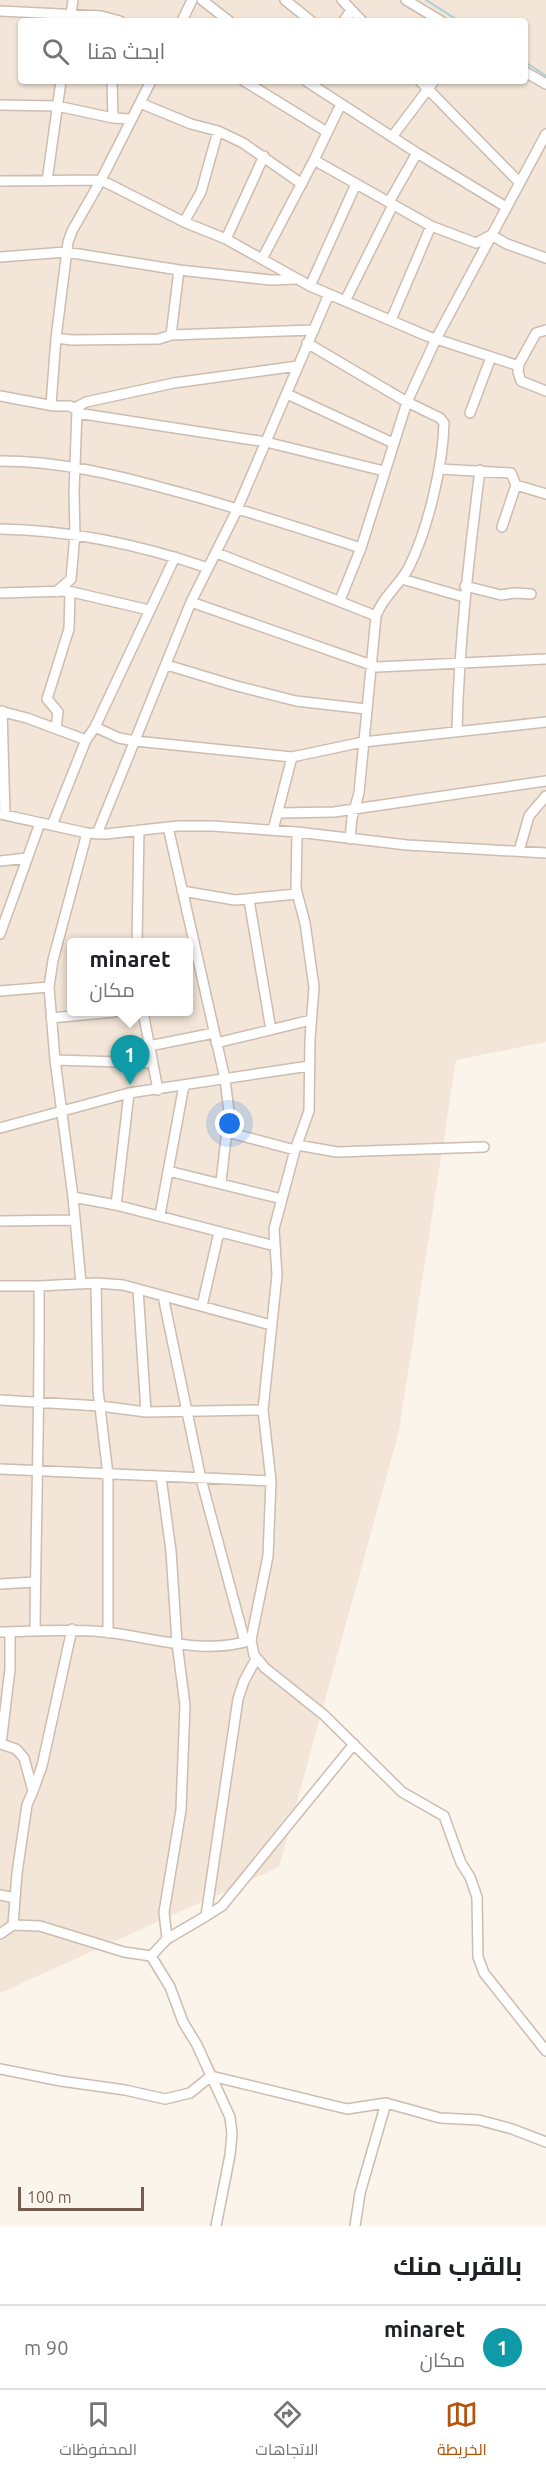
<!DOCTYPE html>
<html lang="ar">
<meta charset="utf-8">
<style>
:root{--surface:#fff;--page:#f2f2f2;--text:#202124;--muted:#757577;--line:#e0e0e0;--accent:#b45309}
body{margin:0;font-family:Ubuntu,Cairo,sans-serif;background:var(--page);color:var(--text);direction:rtl}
.scale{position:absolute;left:18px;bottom:15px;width:126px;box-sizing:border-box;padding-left:6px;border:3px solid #755c4e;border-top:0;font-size:16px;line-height:21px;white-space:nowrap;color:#755c4e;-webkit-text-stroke:4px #fef8f0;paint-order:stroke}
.you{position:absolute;left:230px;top:1124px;width:21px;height:21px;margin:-15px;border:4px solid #fff;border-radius:50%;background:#1a73e8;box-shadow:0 0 0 9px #1a73e833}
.badge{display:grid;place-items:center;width:39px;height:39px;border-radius:50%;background:var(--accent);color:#fff;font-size:20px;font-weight:700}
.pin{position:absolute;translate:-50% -50px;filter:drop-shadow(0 2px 3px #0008)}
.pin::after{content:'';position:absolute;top:32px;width:21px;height:18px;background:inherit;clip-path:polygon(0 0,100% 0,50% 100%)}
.popup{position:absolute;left:67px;top:938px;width:126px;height:78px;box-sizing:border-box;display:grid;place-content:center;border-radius:6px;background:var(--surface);filter:drop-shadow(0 2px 4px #0005);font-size:20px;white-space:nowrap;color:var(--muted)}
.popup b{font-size:22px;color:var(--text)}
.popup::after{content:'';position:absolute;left:50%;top:100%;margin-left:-12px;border:12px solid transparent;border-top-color:var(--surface)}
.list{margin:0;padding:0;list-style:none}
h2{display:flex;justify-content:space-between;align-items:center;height:78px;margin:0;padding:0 24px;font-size:26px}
h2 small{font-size:20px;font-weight:400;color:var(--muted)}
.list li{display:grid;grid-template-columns:39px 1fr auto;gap:18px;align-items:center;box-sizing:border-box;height:84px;padding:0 24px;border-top:2px solid var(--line)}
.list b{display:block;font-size:22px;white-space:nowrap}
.list p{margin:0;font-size:20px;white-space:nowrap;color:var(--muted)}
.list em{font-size:20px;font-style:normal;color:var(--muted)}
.icon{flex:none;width:33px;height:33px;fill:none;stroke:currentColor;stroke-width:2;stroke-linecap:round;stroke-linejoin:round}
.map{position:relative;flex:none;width:546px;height:2226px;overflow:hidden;direction:ltr}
.search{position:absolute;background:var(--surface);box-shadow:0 2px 4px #0004;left:18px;right:18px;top:18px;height:66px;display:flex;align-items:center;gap:15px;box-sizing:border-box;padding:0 21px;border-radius:6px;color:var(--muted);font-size:22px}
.sheet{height:162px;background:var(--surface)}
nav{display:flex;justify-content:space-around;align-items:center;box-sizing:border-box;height:84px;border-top:2px solid var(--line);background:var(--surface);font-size:16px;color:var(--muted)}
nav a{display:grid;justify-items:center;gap:3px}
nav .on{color:var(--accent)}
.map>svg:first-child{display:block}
</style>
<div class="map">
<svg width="546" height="2226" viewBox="0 0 546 2226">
<rect width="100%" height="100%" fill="#fbf4ea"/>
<path fill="#f3e6d8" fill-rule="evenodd" d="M0 0H546V1042L456 1060 399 1431 279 1867 0 1993ZM21 21H525V81H21ZM72 942H189V1012H72Z"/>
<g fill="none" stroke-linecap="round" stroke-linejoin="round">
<path stroke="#a6cfd6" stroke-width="2" d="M426 0 459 21
M525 62 546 76"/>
<defs>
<path id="minor" d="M202 0 229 21
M285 0 311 21
M342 0 362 21
M406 0 441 21
M0 11 101 16 120 21
M70 21 73 0
M182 21 192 0
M344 21 351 10
M525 72 546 84
M112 81 113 118
M244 81 327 132
M306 81 417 153 506 207
M420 81 519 182
M140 103 191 124 218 131 243 143 302 184
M0 105 57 106 113 118 130 119
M392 137 434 81
M314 160 431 226 476 243 491 235 507 244 546 258
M0 181 101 180 184 222 226 239 310 286 427 336 516 365 519 364 536 333 546 330
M47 181 61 81
M389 202 417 153
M184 222 201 192 218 131
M226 239 264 156
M0 257 66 252 179 270 271 280 296 279
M262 259 314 160 341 104
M310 286 356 184
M345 301 393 205
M391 320 431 226
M171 335 179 270
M56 338 72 340 159 339 171 335 314 330
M307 343 407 402 440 418 444 423C443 465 428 529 409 567 400 585 383 596 376 616L359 793 352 818 350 839
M519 364 518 372 521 381 546 391
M287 394 393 443
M0 396 54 406H70L77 410 74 493 75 534 71 579 56 592
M51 405 56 338 68 242 72 231 101 180 151 81
M75 408 86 402 174 383 298 366
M77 413 266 442 384 471
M470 413 491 357
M0 461C57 461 113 474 167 489 233 506 296 527 361 548
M440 469 511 473 516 485 502 527
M516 485 546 494
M0 529C71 530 141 545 208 568
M217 553 376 616
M402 579 464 597
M465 586 501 595 514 593 531 594
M0 593 68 591 149 610
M340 600 361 548 407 402 436 339 546 134
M191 602 377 667 546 659
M167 665 233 685 296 701 366 709
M0 711 27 718 86 740
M2 711 5 815
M95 727 119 738 135 741 292 757 363 742 546 722
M56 728 58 712 47 699 69 629 70 592
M457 730C459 643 469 557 480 470
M279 813 334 812 546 781
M0 814 87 833 106 834 178 826H212L297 832 407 845 546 853
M52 825 86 740 95 727 175 557
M168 827 225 1079 229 1112 221 1182
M273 830 292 757
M297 832 296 889 305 923 314 987 310 1039 309 1111 295 1150 274 1229 277 1275 263 1410 271 1481 268 1556 251 1640 254 1655 265 1668 324 1715 402 1792 444 1816 461 1863 470 1877 477 1897 478 1957 484 1973 546 2051
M97 834 191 602 235 514 329 294
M519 851 529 816 546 796
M0 861 27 858
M182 891 235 900 296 894
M249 900 271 1030
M0 934 40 823
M137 942 139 830
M0 991 49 987
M143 1012 158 1090
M51 1018 114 1012
M216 1043 311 1020
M149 1046 214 1033
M55 1060 152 1063
M0 1128 129 1093 309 1066
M227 1132 295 1150
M297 1145 337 1152 484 1147
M168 1171 282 1199
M73 1197 116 1205 275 1246
M116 1205 129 1093
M160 1215 184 1085
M0 1221 75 1220
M81 1283 73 1197 55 1060 49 987 53 960 87 833
M96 1283 98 1390 108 1475V1633
M0 1286H39L96 1283 123 1285 271 1325
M138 1289 146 1412
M163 1296 201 1479 245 1642
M202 1306 219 1232
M0 1400 100 1406 146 1412 263 1410
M0 1469 271 1481
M161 1477 171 1551 177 1643 185 1705 181 1810 164 1912 167 1939
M0 1584 35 1582
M35 1629C36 1515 40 1401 39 1286
M0 1632C36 1631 70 1629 105 1632 152 1637 204 1656 251 1640
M10 1632V1669L1 1744 16 1749 24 1758 33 1791 27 1805 17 1873 13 1925
M33 1791 42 1766 72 1629
M0 1895 15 1898
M206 1916 222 1906 354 1744
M0 1934 13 1925 40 1926 124 1952 151 1956
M151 1956 167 1939 206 1916 238 1699 244 1681 256 1659
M151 1956 170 1987 183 2022 197 2045 230 2117 232 2134 230 2155 216 2226
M0 2069 61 2081 125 2090 165 2099 190 2093 211 2076
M211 2076 347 2109 386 2103 440 2118 479 2120 512 2129 546 2142
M355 2226 360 2193 386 2103"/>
</defs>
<use href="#minor" stroke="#cdbcb0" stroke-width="12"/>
<use href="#minor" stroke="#fff" stroke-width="9"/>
</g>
</svg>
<div class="scale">100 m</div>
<div class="you"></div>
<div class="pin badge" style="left:130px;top:1085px;background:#0f9aa8">1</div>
<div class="popup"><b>minaret</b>مكان</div>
<div class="search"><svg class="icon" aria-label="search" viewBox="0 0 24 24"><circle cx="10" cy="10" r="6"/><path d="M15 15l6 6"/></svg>ابحث هنا</div>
</div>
<section class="sheet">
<h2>بالقرب منك<small></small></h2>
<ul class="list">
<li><span class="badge" style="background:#0f9aa8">1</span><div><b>minaret</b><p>مكان</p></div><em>90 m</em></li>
</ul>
</section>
<nav>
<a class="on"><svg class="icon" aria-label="map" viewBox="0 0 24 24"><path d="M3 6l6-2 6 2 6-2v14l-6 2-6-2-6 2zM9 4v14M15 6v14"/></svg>الخريطة</a>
<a><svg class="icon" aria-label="directions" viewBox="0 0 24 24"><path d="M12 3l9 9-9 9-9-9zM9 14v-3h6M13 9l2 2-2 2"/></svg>الاتجاهات</a>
<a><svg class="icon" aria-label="saved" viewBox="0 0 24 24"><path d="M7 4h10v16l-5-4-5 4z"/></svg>المحفوظات</a>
</nav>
